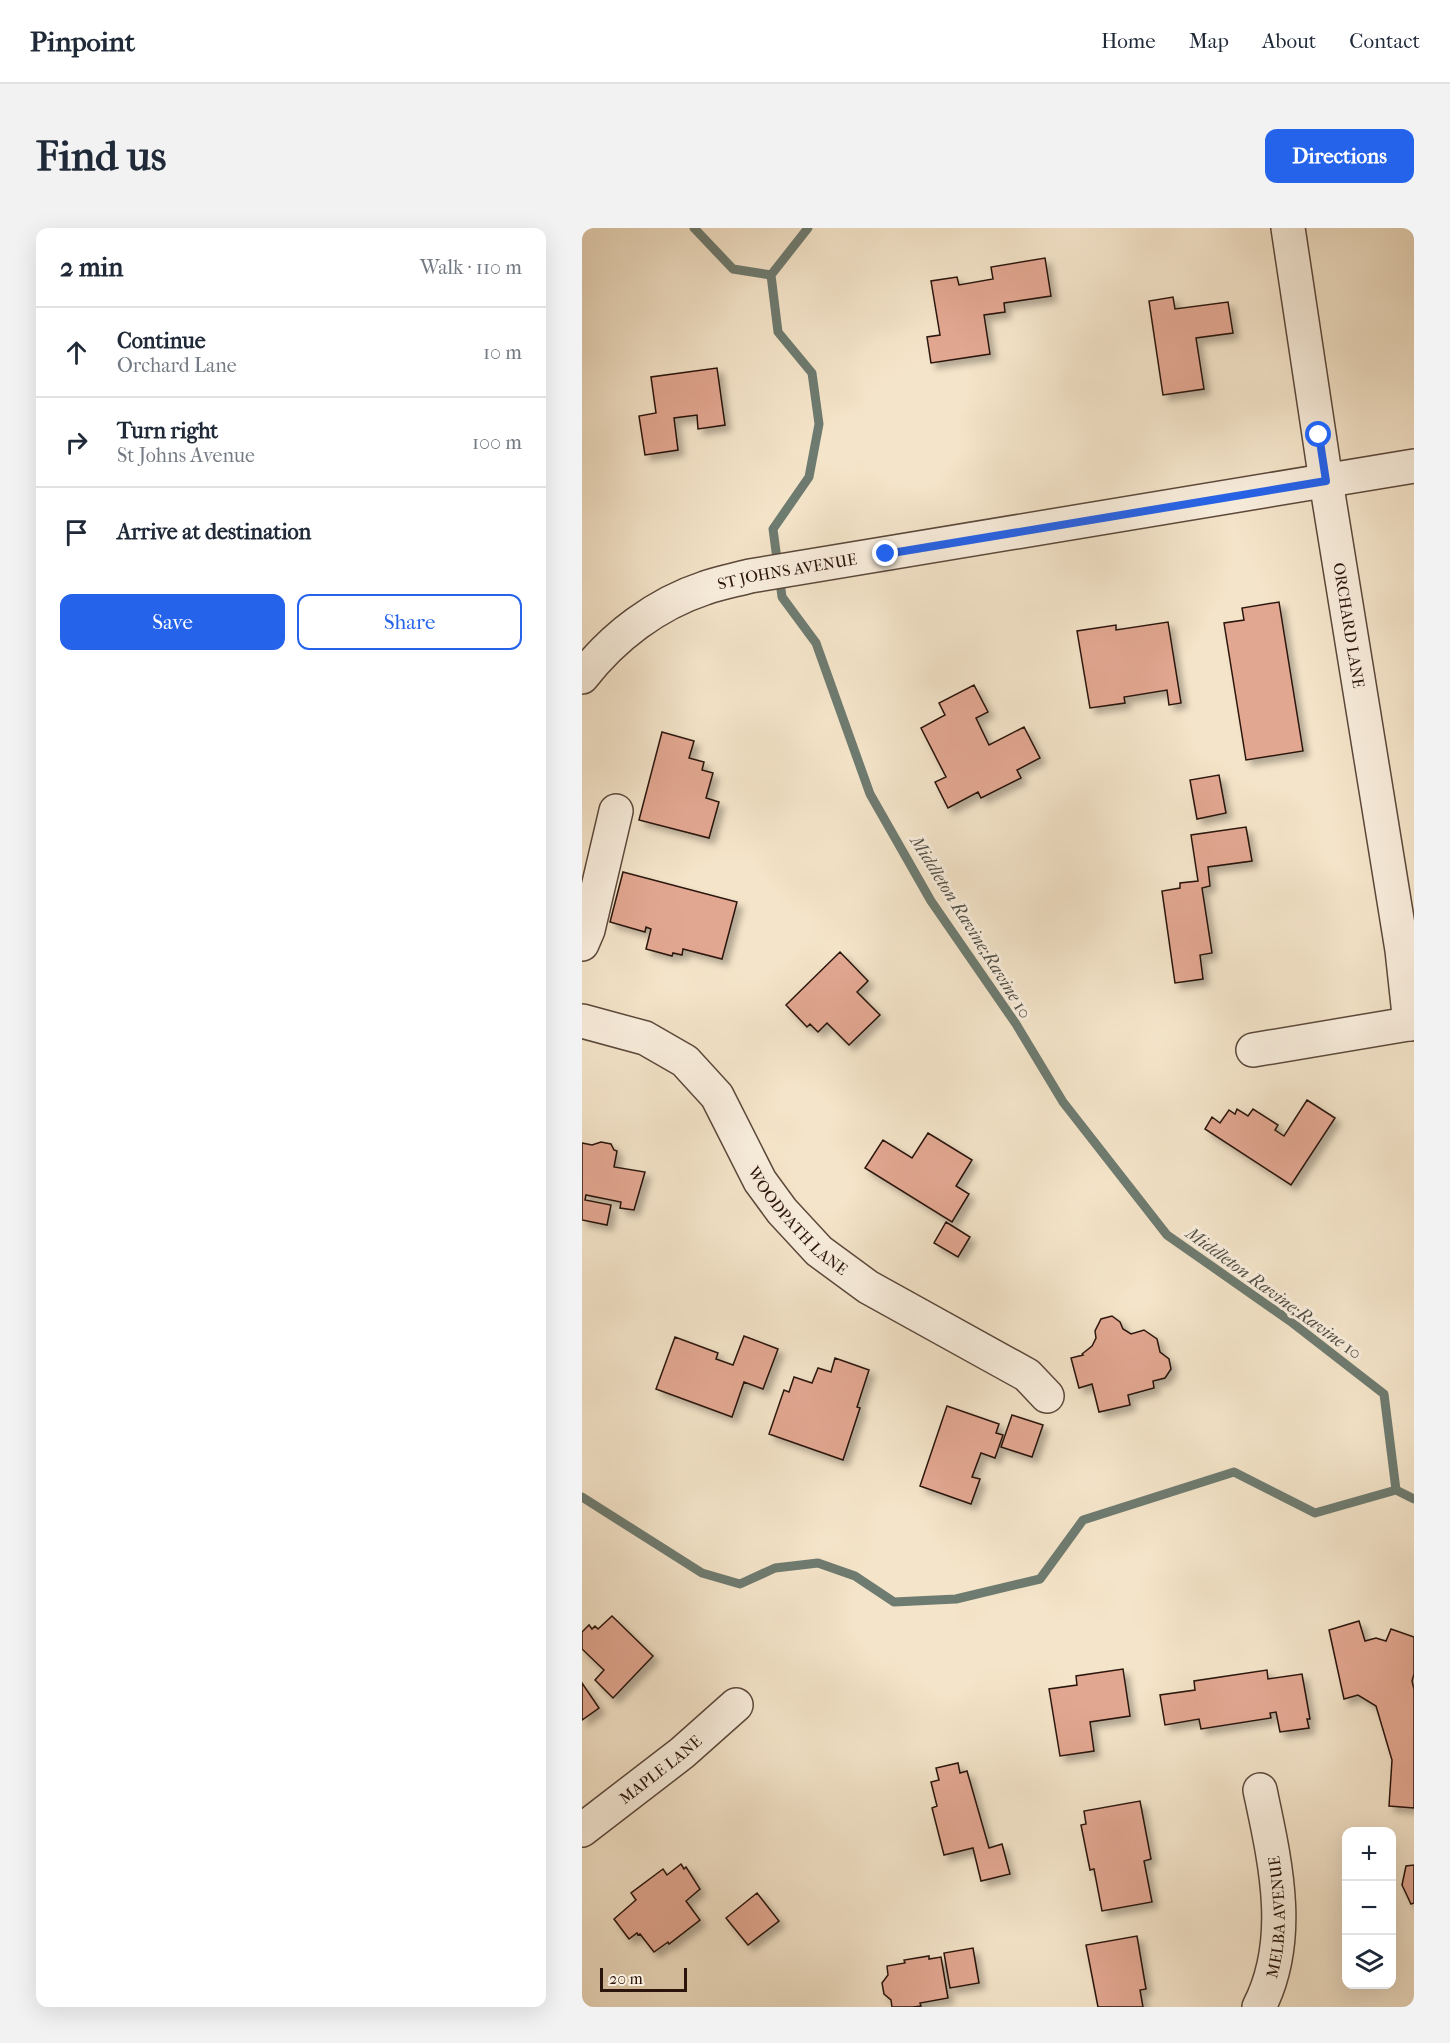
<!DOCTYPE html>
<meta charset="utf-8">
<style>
:root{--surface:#fff;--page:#f2f2f3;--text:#1f2937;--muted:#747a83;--line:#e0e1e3;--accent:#2563eb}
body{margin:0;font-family:"IM FELL French Canon",serif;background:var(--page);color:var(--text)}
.controls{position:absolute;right:18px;bottom:18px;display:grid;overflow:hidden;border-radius:12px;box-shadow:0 6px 24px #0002}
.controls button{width:54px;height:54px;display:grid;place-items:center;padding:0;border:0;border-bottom:2px solid var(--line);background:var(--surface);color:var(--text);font:30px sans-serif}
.scale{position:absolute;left:18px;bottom:15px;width:87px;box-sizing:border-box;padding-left:6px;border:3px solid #2a140c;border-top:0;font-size:16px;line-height:21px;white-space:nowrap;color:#2a140c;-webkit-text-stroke:4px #f8eddc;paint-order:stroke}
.stop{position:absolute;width:18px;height:18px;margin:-14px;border:4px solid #2563eb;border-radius:50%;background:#fff}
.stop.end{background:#2563eb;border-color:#fff;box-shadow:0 2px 6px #0008}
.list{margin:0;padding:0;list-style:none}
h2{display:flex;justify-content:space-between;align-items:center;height:78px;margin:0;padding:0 24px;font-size:26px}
h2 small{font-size:20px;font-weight:400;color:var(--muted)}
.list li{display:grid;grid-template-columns:39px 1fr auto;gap:18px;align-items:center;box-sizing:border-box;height:90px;padding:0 24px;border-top:2px solid var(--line)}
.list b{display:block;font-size:22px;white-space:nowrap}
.list p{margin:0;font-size:20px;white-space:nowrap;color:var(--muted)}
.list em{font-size:20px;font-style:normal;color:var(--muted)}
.actions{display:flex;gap:12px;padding:18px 24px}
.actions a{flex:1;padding:14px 0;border:2px solid var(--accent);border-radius:12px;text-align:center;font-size:21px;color:var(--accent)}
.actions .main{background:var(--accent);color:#fff}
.icon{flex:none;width:33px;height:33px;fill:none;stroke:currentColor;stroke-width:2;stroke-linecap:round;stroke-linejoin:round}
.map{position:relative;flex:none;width:832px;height:1779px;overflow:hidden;border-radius:12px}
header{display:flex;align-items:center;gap:36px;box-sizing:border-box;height:84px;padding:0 30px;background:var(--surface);border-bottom:2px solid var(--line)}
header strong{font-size:28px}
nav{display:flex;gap:33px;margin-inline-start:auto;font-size:21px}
.intro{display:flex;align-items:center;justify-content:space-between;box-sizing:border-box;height:144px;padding:0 36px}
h1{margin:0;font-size:42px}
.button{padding:15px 27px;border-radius:12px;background:var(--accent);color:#fff;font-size:21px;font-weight:700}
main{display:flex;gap:36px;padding:0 36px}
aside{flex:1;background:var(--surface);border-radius:12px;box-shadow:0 6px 24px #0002}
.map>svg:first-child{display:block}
</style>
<header>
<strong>Pinpoint</strong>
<nav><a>Home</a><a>Map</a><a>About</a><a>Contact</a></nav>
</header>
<div class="intro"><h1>Find us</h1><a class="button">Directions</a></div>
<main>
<aside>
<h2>2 min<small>Walk · 110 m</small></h2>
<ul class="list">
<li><svg class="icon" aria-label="ahead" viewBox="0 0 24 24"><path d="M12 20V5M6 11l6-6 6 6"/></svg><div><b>Continue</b><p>Orchard Lane</p></div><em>10 m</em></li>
<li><svg class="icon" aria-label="right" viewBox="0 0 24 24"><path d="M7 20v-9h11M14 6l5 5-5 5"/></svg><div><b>Turn right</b><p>St Johns Avenue</p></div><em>100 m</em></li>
<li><svg class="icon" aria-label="arrive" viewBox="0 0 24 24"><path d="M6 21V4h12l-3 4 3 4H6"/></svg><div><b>Arrive at destination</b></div></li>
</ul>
<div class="actions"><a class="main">Save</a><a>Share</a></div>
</aside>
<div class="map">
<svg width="832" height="1779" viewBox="0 0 832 1779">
<defs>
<filter id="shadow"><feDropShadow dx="5.5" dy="5.5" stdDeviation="3" flood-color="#0004"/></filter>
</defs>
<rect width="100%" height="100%" fill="#f4e4c9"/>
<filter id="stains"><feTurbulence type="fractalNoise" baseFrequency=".00333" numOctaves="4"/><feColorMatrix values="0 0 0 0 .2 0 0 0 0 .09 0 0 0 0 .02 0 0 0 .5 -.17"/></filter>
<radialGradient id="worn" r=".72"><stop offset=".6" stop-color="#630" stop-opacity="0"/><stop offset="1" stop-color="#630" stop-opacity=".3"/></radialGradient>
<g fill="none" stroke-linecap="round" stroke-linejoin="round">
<path stroke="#6e7b70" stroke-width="9" d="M112 0 151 41 189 47
M226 0 189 47 196 104 230 145 237 196 227 249 191 301 200 369 234 415 288 566 349 673 434 796 481 874 585 1007 708 1093 802 1166 814 1262
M0 1269 120 1345 158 1356 193 1340 236 1335 273 1348 312 1374 374 1371 458 1351 501 1292 652 1244 733 1285 814 1262 832 1271"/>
</g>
<path fill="#e2a791" stroke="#2a140c" stroke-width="1.5" filter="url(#shadow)" d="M463 30 469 68 422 75 423 84 402 87 408 126 349 135 345 109 358 107 349 53 375 49 377 57 411 51 409 39Z
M591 69 593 81 646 74 651 105 614 110 622 161 581 167 567 73Z
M135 140 143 197 116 201 115 187 92 190 96 222 63 227 57 188 74 185 69 149Z
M697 374 721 523 664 532 642 395 662 392 660 380Z
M586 394 599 475 587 477 585 462 542 469 543 475 508 480 495 403 534 397V402Z
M392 457 406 484 394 490 407 517 442 499 458 530 435 542 439 550 399 570 396 564 366 580 353 554 364 549 339 500 363 487 357 475Z
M80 504 112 513 107 530 122 534 120 542 131 545 124 570 137 574 127 610 57 592Z
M637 547 644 585 615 591 608 552Z
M664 599 670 633 626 639 628 658 620 660 630 725 618 727 621 751 593 755 580 663 598 660V655L616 653 609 607Z
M41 644 155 674 140 731 101 721 100 727 91 725 90 728 64 721 69 701 64 699 63 704 28 694Z
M258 724 286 753 275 764 298 787 267 817 245 795 236 804 228 796 225 799 204 777Z
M725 872 753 890 709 957 623 901 630 889 638 895 647 882 653 886 655 881 666 888 671 881 696 897 693 902 702 908Z
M346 905 390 932 374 958 387 966 370 994 283 940 301 912 330 930Z
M19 914 29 916 32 922 35 923 32 939 63 944 52 982 38 980 39 974 4 967 3 972 29 977 25 997 0 992V915L10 917Z
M364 994 388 1009 376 1029 352 1015Z
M530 1088 538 1094 541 1101 549 1106 562 1102 575 1111 578 1124 587 1131 589 1141 583 1150 571 1153 572 1160 546 1167 548 1177 517 1184 510 1156 497 1160 489 1130 501 1127 500 1126 510 1118 514 1110 513 1103 519 1091Z
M162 1108 196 1121 181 1161 162 1154 150 1189 74 1161 93 1109 136 1125 134 1131 151 1137Z
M253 1130 287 1142 275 1179 278 1180 261 1232 187 1206 202 1162 207 1164 212 1149 230 1155 236 1140 249 1144Z
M365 1178 417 1196 414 1205 421 1207 413 1230 399 1225 390 1249 398 1251 389 1276 338 1258Z
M430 1187 461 1197 450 1229 419 1219Z
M30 1388 71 1428 31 1470 13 1452 22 1442 0 1421V1404L7 1397 10 1401 13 1398 16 1401Z
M777 1393 783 1413 794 1410 804 1413 809 1401 832 1409V1446L830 1453 832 1461V1580L807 1578 810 1532 794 1478 776 1467 762 1471 747 1402Z
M541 1441 548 1488 508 1494 512 1523 478 1528 467 1461 495 1457 494 1448Z
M685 1442 686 1451 720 1446 728 1491H725L727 1500 698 1504 694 1484 688 1485 689 1490 619 1501 617 1491 583 1497 578 1467 613 1462 612 1453Z
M0 1455 17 1480 0 1492Z
M376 1535 378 1545 385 1543 407 1620 420 1616 428 1646 399 1653 391 1620 362 1627 350 1580 355 1578 349 1554 357 1552 354 1540Z
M558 1573 569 1631 562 1633 570 1674 520 1683 512 1641 508 1642 499 1597 504 1596 502 1583Z
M99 1636 102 1641 104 1639 118 1661 104 1673 118 1692 87 1716 86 1714 72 1724 58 1706 56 1707 55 1705 47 1711 32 1691 54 1672 49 1665 81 1641 85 1647Z
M832 1637V1675L829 1676 820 1657 824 1638Z
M175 1665 197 1693 166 1717 144 1690Z
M555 1708 564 1761 558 1762 561 1779H516L504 1717Z
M391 1720 397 1755 368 1760 362 1725Z
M347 1728V1731L359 1729 366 1770 338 1775 339 1778 331 1779H310L309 1772 302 1766 300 1755 306 1747 305 1738 323 1735 322 1732Z"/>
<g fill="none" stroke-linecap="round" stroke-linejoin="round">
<defs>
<g id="minor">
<path id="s1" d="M706 0 744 253 820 722 828 796"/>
<path id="s2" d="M0 449C31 409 74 376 123 360 137 355 153 352 168 348L832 238"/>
<path d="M0 716 6 702 34 583"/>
<path id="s3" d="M0 793 63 810 103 833 135 868 178 953 200 983 237 1023 286 1059 445 1147 465 1168"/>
<path d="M671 822 832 795"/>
<path id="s4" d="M0 1602 100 1525 154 1477"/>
<path id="s5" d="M677 1779C712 1711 693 1633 678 1562"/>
</g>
</defs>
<use href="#minor" stroke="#5c483b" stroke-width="36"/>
<use href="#minor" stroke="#f8eddc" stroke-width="33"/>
</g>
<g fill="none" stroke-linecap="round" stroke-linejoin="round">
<path stroke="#2563eb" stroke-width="8" d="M304 326 744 253 737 207"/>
</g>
<g text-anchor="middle" stroke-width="6" stroke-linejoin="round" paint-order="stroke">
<g font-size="16" fill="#2a140c" stroke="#f8eddc">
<text dy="6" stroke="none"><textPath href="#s2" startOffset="238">ST JOHNS AVENUE</textPath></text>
<text dy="6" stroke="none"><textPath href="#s1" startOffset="402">ORCHARD LANE</textPath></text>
<text dy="6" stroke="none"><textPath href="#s3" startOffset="309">WOODPATH LANE</textPath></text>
<text dy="6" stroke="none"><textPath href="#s4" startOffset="99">MAPLE LANE</textPath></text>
<text dy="6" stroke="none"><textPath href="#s5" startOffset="93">MELBA AVENUE</textPath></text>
</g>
<g font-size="18" font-style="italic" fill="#525046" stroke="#f8eddc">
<text transform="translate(389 699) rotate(58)" y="6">Middleton Ravine;Ravine 10</text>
<text transform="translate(692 1065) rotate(36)" y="6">Middleton Ravine;Ravine 10</text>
</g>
</g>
<rect width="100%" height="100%" filter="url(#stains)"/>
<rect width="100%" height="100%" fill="url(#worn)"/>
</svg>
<div class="controls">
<button>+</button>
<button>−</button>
<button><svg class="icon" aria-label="layers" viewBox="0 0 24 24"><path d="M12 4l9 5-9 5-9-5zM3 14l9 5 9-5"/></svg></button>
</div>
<div class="scale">20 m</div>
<div class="stop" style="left:737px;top:207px"></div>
<div class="stop end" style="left:304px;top:326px"></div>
</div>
</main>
